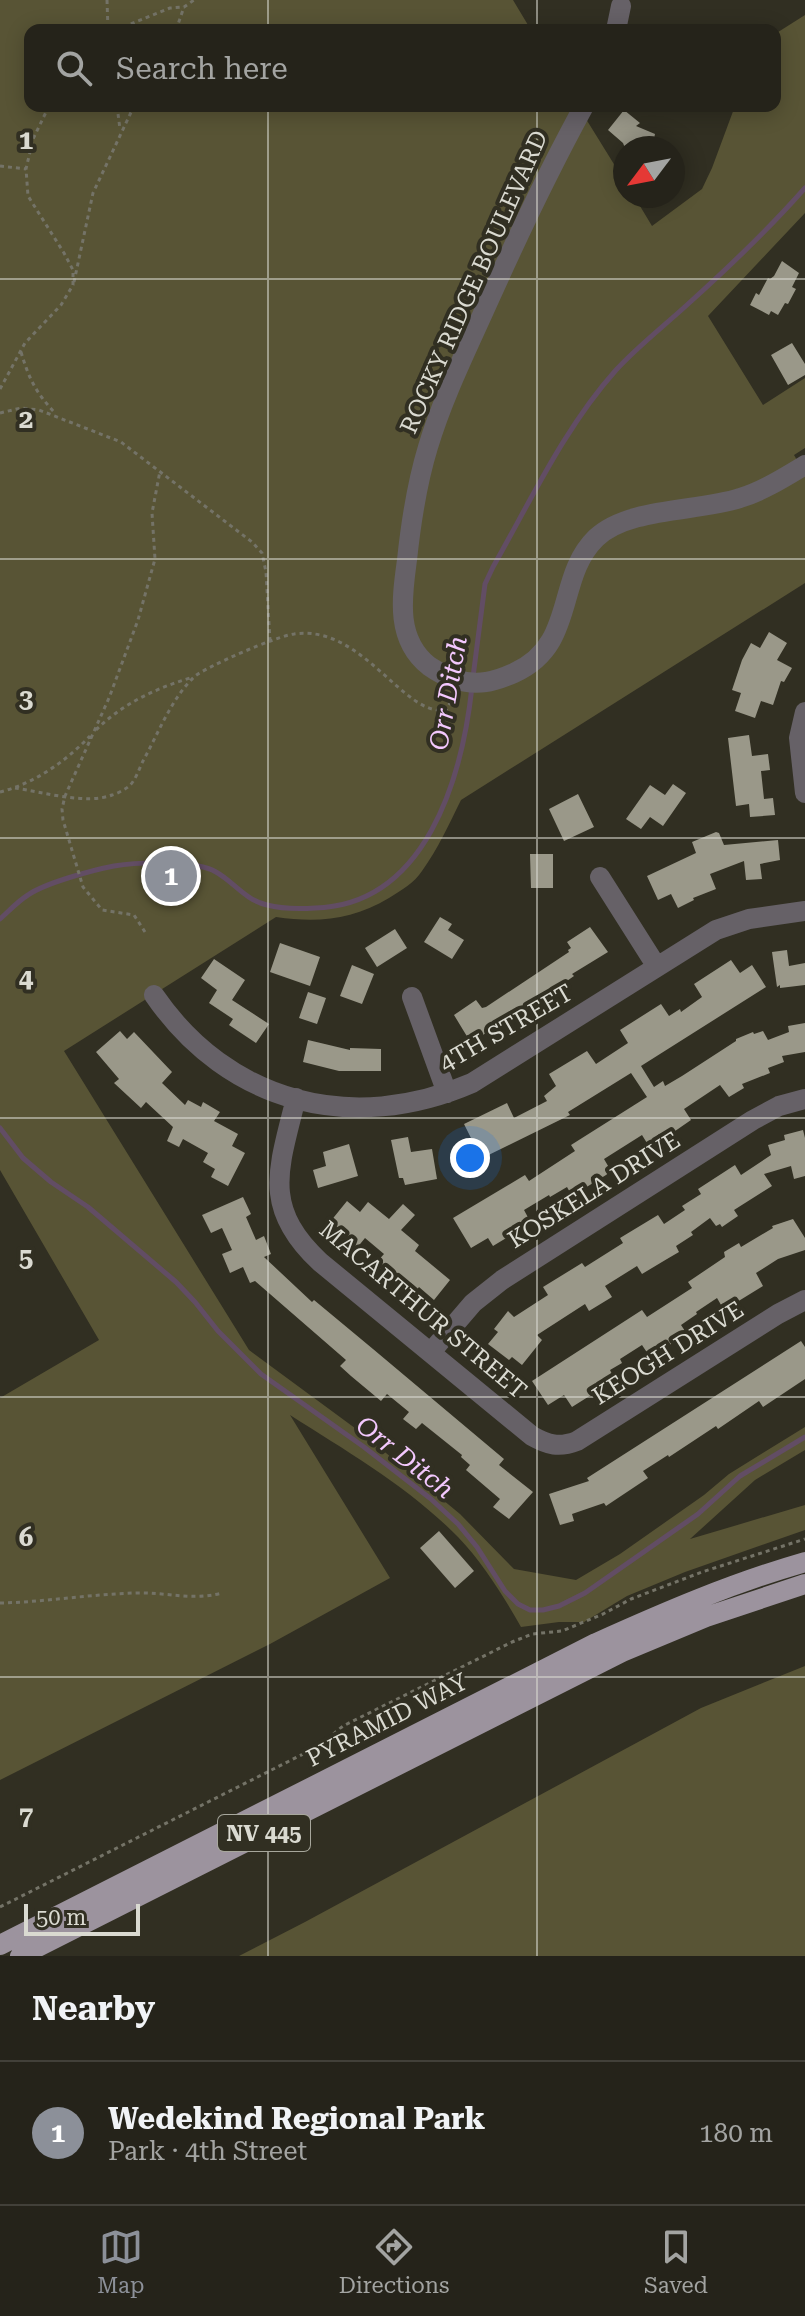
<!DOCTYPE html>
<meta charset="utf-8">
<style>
:root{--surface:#25231a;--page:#2d2b23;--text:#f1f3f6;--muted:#a3a4a2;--line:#424039;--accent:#8c9099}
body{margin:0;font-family:"Roboto Serif",serif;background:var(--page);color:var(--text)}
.compass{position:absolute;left:613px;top:136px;width:72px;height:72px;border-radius:50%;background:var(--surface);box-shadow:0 4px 20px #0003;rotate:238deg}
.scale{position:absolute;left:24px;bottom:20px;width:116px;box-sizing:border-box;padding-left:8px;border:4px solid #dadad1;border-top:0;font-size:22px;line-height:28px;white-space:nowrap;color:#dadad1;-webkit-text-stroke:6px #312f22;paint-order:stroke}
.you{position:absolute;left:470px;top:1158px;width:28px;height:28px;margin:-20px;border:6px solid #fff;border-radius:50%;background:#1a73e8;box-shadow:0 0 0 12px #1a73e833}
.badge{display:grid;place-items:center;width:52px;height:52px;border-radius:50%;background:var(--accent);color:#fff;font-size:26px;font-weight:700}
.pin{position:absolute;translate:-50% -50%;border:4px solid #fff;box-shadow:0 2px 8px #0006}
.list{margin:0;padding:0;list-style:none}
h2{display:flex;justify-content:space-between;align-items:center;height:104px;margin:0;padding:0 32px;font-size:34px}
h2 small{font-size:26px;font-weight:400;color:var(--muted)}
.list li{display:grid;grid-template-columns:52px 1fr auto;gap:24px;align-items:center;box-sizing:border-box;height:144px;padding:0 32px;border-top:2px solid var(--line)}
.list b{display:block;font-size:30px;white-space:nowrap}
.list p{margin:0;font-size:26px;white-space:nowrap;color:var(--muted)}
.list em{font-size:26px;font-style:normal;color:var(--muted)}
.icon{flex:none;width:44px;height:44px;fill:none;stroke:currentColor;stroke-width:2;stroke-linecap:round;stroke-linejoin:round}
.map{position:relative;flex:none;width:805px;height:1956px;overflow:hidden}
.search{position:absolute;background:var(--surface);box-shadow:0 4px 20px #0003;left:24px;right:24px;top:24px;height:88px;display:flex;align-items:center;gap:20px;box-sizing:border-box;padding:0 28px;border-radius:16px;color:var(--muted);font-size:30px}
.sheet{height:248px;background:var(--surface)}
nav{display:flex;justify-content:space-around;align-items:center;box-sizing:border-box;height:112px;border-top:2px solid var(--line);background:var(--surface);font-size:22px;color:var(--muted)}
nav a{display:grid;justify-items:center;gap:4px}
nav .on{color:var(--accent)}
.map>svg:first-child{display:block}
</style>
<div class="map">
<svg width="805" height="1956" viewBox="0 0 805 1956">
<rect width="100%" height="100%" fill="#312f22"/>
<path fill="#585435" d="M0 0H513L531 30H30V106H578L625 182V196H634L652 226 702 189 712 168 735 106H775V34L805 15V213L708 316 763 405 805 378V448L794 455 805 474V583L461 800C449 824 438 849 422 871 414 883 402 890 389 898 352 920 318 923 276 917L64 1051 249 1350 363 1434 460 1514 514 1569 576 1580 620 1554 704 1495 729 1474 805 1427V1450L755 1480 690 1539 805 1505V1530L685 1572 627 1596 584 1622H559L521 1627C504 1597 483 1563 458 1537 410 1488 348 1452 290 1415L390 1578 270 1644 0 1780V1398L99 1340 0 1170Z
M805 1666V1956H239L305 1922 701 1708Z"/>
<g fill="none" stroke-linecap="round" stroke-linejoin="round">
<path stroke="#624d64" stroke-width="5" d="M473 677 485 584 493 567C531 500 565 427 616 370 638 346 664 326 688 304 729 267 769 229 805 188
M0 919C9 911 18 901 28 895 45 883 93 870 114 866 138 862 196 860 216 872 234 882 245 900 267 905 282 909 299 909 315 908 426 905 462 778 472 687
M0 1128 23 1158 51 1182 88 1207 176 1282 195 1302 218 1331 261 1374 364 1447 431 1499 458 1524 477 1547 505 1591 518 1604 530 1610H543L559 1606 585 1593 698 1514 740 1476 805 1437"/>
</g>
<path fill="#9a9889" d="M624 110 640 123 636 126 655 134 652 148H625L623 143 608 130Z
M782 261 799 273 792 287 796 289 788 304 785 303 778 315 771 311 769 315 750 305 756 293 759 295 768 278 770 279 774 276Z
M792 343 805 364V375L788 385 771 355Z
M769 632 787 643 777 660 792 668 784 682 781 681 773 705 761 701 755 718 735 711 741 693 732 690 742 660 751 643 760 648Z
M749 735 752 756 768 754 770 770 761 771 764 799 773 798 775 815 750 817 749 804 736 806 728 738Z
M673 784 686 793 663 826 650 817 641 829 626 819 650 785 665 795Z
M578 794 594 827 564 841 549 809Z
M716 832 719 833 724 845 778 840 780 860 760 864 762 879 746 880 744 861 710 874 716 889 693 898 694 900 678 908 671 894 658 900 647 876 696 853 692 842Z
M530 854H553V888H531Z
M440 917 452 924 448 930 464 940 452 959 424 942Z
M590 927 608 952 572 974 574 976 547 995 545 993 471 1043 454 1015 476 1000 482 1008 486 1007 569 952 568 950 571 948 567 942Z
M395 929 407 948 377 967 365 948Z
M280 943 320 957 310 986 270 972Z
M787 950 789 966 805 963V985L780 988V985L777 987 772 952Z
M214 959 245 980 232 1000 269 1024 256 1043 229 1025 233 1019 209 1003 217 990 201 978Z
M731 960 740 973 752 965 766 987 641 1066 654 1087 663 1081 665 1086 682 1076 736 1041V1039L753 1032 754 1034 763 1031 768 1040 789 1032 788 1026 805 1023V1052L782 1056 784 1062 768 1068 770 1073 742 1084 744 1088 729 1097 720 1085 684 1109 691 1120 665 1138 650 1148 642 1135 604 1159 611 1171 606 1175 572 1196 567 1187 550 1197 549 1195 524 1210 531 1223 493 1246 488 1238 471 1248 453 1218 525 1175 529 1181 575 1151 571 1145 647 1097 631 1073 568 1112 570 1115 462 1168 453 1147 471 1138 464 1124 507 1103 514 1118 547 1101 544 1096 556 1086 549 1074 587 1051 596 1064 628 1043 620 1030 661 1004 669 1016 680 1009 681 1012 702 997 694 984Z
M352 965 374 974 362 1004 340 996Z
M308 992 326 998 317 1024 299 1018Z
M120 1031 127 1039 134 1032 172 1072 162 1083 185 1105 188 1100 201 1107 203 1102 220 1112 214 1121 238 1134 232 1146 245 1153 228 1186 211 1177 215 1169 203 1162 208 1153 183 1139 179 1147 167 1141 173 1127 146 1102 141 1108 114 1083 119 1079 96 1052Z
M308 1040 350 1050V1048L381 1049V1071H339L303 1062Z
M803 1130 805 1138V1176L794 1179 791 1166 764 1174 772 1186 734 1210 738 1216 722 1227 720 1224 716 1226 710 1218 691 1232 693 1235 676 1246 679 1252 667 1259 642 1274 637 1266 605 1286 612 1297 589 1311 585 1304 537 1335 542 1340 522 1365 512 1357 509 1360 488 1344 498 1332 494 1329 508 1311 514 1317 548 1295 543 1287 582 1263 585 1267 623 1243 620 1238 658 1215 664 1224 685 1210 682 1206 701 1194 698 1189 735 1165 741 1175 771 1155 768 1145 785 1140 784 1135Z
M408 1137 411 1152 432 1149 437 1179 405 1185 403 1178H399L391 1140Z
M349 1144 358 1176 318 1188 313 1170 326 1166 323 1152Z
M243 1197 251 1214 246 1217 256 1240 264 1236 271 1254 264 1257 312 1302 314 1300 373 1349 504 1459 499 1465 533 1492 509 1519 493 1507 500 1499 466 1470 470 1465 461 1457 462 1455 422 1423 416 1429 403 1419 409 1412 387 1394 381 1401 351 1376 340 1366 346 1360 255 1281 250 1283 243 1267 230 1273 222 1254 232 1250 222 1228 211 1233 202 1215Z
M347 1201 360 1212 368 1202 389 1219 403 1204 415 1215 401 1230 419 1245 415 1251 450 1280 434 1300 419 1287 412 1296 375 1264 384 1254 365 1238 356 1249 345 1241 346 1238 341 1234 342 1232 330 1222Z
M793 1219 805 1238V1250L778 1259 756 1273 763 1286 724 1310 717 1298 696 1312 697 1314 681 1325 687 1334 650 1357 642 1345 620 1359 622 1363 610 1370 615 1380 572 1407 564 1395 548 1405 532 1381 642 1310 647 1317 692 1288 688 1282 725 1257 724 1252 739 1243 741 1247 773 1228 772 1226Z
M801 1341 805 1347V1379L763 1407 759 1401 718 1429 716 1426 669 1457 668 1455 643 1471 648 1478 606 1506 604 1503 572 1514 574 1521 560 1525 549 1494 589 1481 587 1478Z
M439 1531 474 1571 455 1588 420 1548Z"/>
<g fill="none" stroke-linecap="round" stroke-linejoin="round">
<path stroke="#747367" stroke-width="3" stroke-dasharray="4 4" stroke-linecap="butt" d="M107 0 108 30
M116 30 170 8 184 7 194 0
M176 30 184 7
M117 106 120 129
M0 166 26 169
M74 282 93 193 134 106
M21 352C29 379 36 393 56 414
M0 389 25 343 61 305 73 285V270L64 253 28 196 26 169 33 139 49 106
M0 413 21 408 39 410 121 442 252 542 262 553 266 572 270 641
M96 730C123 703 157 688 193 677
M15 788C43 792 86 805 112 795 116 794 124 790 128 787 135 782 139 769 143 761 158 734 171 699 194 677 205 667 277 636 294 634 363 624 403 717 446 710L454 696
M0 792C35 783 65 762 90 736
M145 932 134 915 102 910 83 887 63 820 62 809 65 796 109 698 138 620 155 559 152 513 160 471
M0 1603C46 1602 91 1594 136 1593 167 1592 191 1601 222 1593
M0 1907 319 1746 343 1726 512 1642 532 1634 562 1631 603 1614 631 1599 702 1572 805 1539"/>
<path stroke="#666167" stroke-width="20" d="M616 30 621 6
M584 106C549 170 518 235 488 302 467 349 443 397 428 447 417 483 411 522 407 560 402 597 395 639 429 666 446 678 465 685 486 682 496 681 505 677 514 673 577 645 555 578 596 538 629 507 698 512 740 498 763 491 785 477 805 465
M805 712 799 738 805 793
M600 877 657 967
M154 995C228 1103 352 1135 472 1083L716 930 749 919 805 911
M412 997 447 1093
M296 1098C279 1168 261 1207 320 1262L532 1436C548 1445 559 1448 577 1441L778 1314 805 1300
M431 1352 473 1303 502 1280 753 1120 779 1106 805 1099"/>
<path stroke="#9c939e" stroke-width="20" d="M0 1945 596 1643C665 1612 732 1583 805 1562
M20 1956 622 1652 706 1617 805 1584"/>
</g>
<path fill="none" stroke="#dadad1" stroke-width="2" stroke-opacity="0.55" d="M268 0V30M537 0V30M268 106V1956M537 106V1956M0 279H805M0 559H805M0 838H805M0 1118H805M0 1397H805M0 1677H805"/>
<g text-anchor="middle" stroke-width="8" stroke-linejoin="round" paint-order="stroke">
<rect fill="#312f22" stroke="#a7a79c" stroke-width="2" x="218" y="1815" width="92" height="36" rx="6"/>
<g font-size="22" font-weight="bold" fill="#dadad1">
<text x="264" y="1841">NV 445</text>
</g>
<g font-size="24" fill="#dadad1" stroke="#312f22">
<text transform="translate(474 282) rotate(-66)" y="8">ROCKY RIDGE BOULEVARD</text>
<text transform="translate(506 1028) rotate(-30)" y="8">4TH STREET</text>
<text transform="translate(594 1190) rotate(-32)" y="8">KOSKELA DRIVE</text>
<text transform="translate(423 1310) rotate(40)" y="8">MACARTHUR STREET</text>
<text transform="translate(668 1353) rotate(-32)" y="8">KEOGH DRIVE</text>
<text transform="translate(387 1720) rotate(-27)" y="8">PYRAMID WAY</text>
</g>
<g font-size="26" font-style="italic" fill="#f3c8fe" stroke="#312f22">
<text transform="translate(448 693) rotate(-80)" y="9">Orr Ditch</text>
<text transform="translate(405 1457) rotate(38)" y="9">Orr Ditch</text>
</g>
</g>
<g font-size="26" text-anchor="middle" font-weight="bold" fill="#dadad1" stroke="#312f22" stroke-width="8" stroke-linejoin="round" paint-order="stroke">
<text x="26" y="149">1</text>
<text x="26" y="428">2</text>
<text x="26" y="708">3</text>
<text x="26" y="987">4</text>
<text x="26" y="1267">5</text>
<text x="26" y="1546">6</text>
<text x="26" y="1825">7</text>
</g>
</svg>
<svg class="compass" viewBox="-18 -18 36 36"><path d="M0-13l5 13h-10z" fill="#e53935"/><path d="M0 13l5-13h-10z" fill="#a3a4a2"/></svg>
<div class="scale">50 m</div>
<div class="you"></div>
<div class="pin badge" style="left:171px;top:876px">1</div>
<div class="search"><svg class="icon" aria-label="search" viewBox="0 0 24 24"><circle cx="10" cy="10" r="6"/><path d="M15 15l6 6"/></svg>Search here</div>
</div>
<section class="sheet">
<h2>Nearby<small></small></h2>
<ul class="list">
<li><span class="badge">1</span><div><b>Wedekind Regional Park</b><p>Park · 4th Street</p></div><em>180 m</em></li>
</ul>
</section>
<nav>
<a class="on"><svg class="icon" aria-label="map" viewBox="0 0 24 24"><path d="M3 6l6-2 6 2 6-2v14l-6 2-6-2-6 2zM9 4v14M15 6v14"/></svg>Map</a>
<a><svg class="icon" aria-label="directions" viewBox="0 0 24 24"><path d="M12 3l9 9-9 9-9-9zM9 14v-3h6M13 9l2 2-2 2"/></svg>Directions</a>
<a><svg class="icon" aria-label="saved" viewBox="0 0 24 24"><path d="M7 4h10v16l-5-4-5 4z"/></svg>Saved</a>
</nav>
